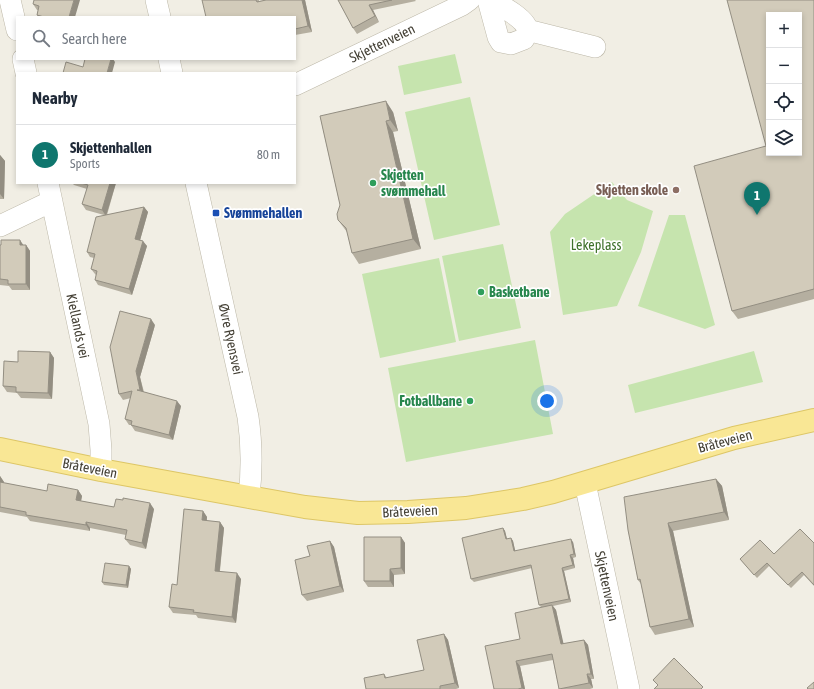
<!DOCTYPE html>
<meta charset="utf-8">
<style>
:root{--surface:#fff;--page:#f6f6f7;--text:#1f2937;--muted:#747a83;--line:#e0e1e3;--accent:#0f766e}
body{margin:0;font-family:"Asap Condensed",sans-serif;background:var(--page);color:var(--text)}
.controls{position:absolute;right:12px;top:12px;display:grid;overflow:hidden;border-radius:0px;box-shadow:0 2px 6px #0003}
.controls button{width:36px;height:36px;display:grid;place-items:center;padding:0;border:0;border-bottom:1px solid var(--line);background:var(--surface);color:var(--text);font:20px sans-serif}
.you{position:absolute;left:547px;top:401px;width:14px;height:14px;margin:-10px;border:3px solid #fff;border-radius:50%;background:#1a73e8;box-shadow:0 0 0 6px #1a73e833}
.badge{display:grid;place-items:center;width:26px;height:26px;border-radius:50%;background:var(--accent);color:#fff;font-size:13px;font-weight:700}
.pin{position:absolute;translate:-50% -33px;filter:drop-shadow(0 1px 2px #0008)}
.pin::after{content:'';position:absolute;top:21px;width:14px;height:12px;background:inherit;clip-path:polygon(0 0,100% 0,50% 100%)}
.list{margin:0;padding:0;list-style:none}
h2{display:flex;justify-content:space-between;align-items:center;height:52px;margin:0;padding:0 16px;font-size:17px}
h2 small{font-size:13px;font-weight:400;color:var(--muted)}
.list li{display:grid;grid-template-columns:26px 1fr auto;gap:12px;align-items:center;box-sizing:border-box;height:60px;padding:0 16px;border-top:1px solid var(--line)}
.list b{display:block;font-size:15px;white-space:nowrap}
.list p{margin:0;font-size:13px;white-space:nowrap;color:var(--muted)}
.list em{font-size:13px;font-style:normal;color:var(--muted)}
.icon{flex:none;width:22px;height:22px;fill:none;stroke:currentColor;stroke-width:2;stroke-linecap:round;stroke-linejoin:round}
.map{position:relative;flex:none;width:814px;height:689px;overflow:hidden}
.search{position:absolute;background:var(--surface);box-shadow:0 2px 6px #0003;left:16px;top:16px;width:280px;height:44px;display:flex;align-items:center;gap:10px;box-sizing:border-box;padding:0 14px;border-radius:0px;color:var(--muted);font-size:15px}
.panel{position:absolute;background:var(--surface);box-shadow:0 2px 6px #0003;left:16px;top:72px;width:280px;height:112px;border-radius:0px}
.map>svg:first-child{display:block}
</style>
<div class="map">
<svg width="814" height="689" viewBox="0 0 814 689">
<rect width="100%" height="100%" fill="#f1eee4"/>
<path fill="#c6e4ae" d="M455 54 462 83 404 95 398 66Z
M470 97 500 225 434 240 405 112Z
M612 182 627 200 653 211 641 252 617 306 563 315 550 232 565 214Z
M669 215H685L715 325 705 329 638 306Z
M503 244 521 328 459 341 442 256Z
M439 258 456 342 380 358 362 274Z
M535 340 553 434 406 462 388 368Z
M754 351 763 382 635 413 628 385Z"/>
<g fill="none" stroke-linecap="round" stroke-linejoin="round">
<defs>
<path id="minor" d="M10 0 17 30
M156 0 160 17
M488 0 498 37 501 42 511 44 524 39C525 37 527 33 527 30 528 20 500 5 491 0
M527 30 595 47
M23 59 26 73
M169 59 172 73
M295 85 462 5 469 0
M48 183 99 424 101 450V470
M196 183 248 417C252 444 252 470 249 497
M0 226 52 201
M585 483 629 689"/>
<path id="major" d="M0 449 101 470 249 497 305 507 358 513 408 512 466 508 523 499 553 492 734 438 814 420"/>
</defs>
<use href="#minor" stroke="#bcb7a7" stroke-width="22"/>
<use href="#major" stroke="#ddc666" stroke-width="24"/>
<use href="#minor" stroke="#fff" stroke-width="21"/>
<use href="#major" stroke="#f9e795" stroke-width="22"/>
</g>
<path fill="#b5afa0" d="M202 0H259V1L266 0H305L312 32 295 35V17Z
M338 0H415L416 1 373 10 379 22 357 34 353 28Z
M814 0V299L738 319 732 311 766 146Z
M33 4 75 17H38L37 15 38 10H37Z
M393 112 398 131 393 132 421 249 359 264 352 253 347 232 338 220 340 205 320 116Z
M0 155 5 161 4 199H0Z
M72 183H116L107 215 144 207 148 212 140 240 147 246 132 295 98 285 95 280 96 275 95 274 91 269 94 258 90 257 87 252 104 215 86 210 82 204 87 189 74 185Z
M0 245H26L30 251V290H12L9 286 0 285Z
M155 325 140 377 144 392 181 406 173 440 135 431 131 425H129L125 419 131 398 123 400 119 394Z
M50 352 54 358 52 399 21 398 17 393 7 392 3 386 18 362Z
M0 476 4 482V483L47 491 78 490 82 496 81 501 114 507 154 509 146 549 130 545 125 539 126 535 90 528V531L30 521 27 517 0 512Z
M716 479 722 486 729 520 673 531 694 627 655 635 650 627 641 584 638 580 628 530Z
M203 511 207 517V521L220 522 224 528 220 571 241 579 236 623 198 618 196 615 173 613 169 607Z
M503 528 505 531 507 539 511 538 513 541 515 551 573 542 576 557 573 558 575 568 564 571 571 602 553 606 556 610 563 644 584 640 588 645 594 679H591L593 688 590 689H559L553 660 520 666 525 689H494L520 639 541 607 539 605 532 568 474 582 471 579Z
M401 537 405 543V574L394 575V587H368L364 581Z
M330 541 334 547 344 592 307 601 302 595 310 556Z
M814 543V586L804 575 791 588 769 566 757 578 740 559 774 554Z
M129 566 131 569 128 588 104 585 102 582Z
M444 634 448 640 459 688 456 689H366L384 674 387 678 424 670Z"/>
<path fill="#938e82" d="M74 0H80L75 17H69Z
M302 0H305L312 32 308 26Z
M369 5 373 10 379 22 375 16Z
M111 59H113L115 62 112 73H107Z
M386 101 393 112 398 131 390 120Z
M386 121 393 132 421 249 413 239Z
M0 155 5 161 4 199 0 194Z
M110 183H116L106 216 102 210Z
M144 207 148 212 139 244 135 239Z
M20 240 24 246 20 245Z
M143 241 147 246 132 295 129 289Z
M26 245 30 251V290L26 284Z
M151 319 155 325 140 377 144 395 140 390 136 371Z
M50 352 54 358 52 399 48 393Z
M177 401 181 406 173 440 169 435Z
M0 476 4 482V488L0 483Z
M716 479 722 486 729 520 724 512Z
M78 490 82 496 80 506 76 500Z
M150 503 154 509 146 549 142 543Z
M203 511 207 517 206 526 202 520Z
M86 522 90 528V531L86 525Z
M220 522 224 528 219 577 215 571Z
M668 523 673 531 694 627 689 619Z
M503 528 505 531 508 543 506 539Z
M401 537 405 543V574L401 568Z
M511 538 513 541 516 554 514 551Z
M571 539 573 542 576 557 574 554Z
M330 541 334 547 344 592 340 586Z
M570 555 573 558 575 568 573 565Z
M129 566 131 569 128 588 126 585Z
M562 568 564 571 571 602 569 599Z
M390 569 394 575V587L390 581Z
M237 573 241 579 236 623 232 617Z
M552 605 556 610 565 650 561 644Z
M444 634 448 640 459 688 455 683Z
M584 640 588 645 594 679 591 674Z
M516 661 520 666 525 689H523L522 688Z
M587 674 591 679 593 688 589 683Z"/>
<path fill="#d2cbba" stroke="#938e82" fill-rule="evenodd" d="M34 0H74L69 17H44L37 15 39 6 33 4Z
M202 0H256L257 2 266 0H302L308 26 295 29V17H206Z
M338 0H392L369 5 375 16 353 28Z
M727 0H814V289L732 311 694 166 766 146ZM769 15H799V153H769Z
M85 59H111L107 73H63L66 62 83 67Z
M386 101 390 120 386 121 413 239 352 253 346 228 338 220 337 214 340 205 320 116Z
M81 183H110L102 210 82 204 88 185Z
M144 207 135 239 143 241 129 289 95 280 97 271 91 269 95 254 87 252 96 217Z
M1 240H20V245H26V284H8V280L0 279V245H1Z
M120 311 151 319 136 371 140 390H137L177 401 169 435 131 425 132 421 125 419 132 391 119 394 110 347Z
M18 351 50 352 48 393 16 392V387L3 386 4 361 18 362Z
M716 479 724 512 668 523 689 619 650 627 640 579 638 580 628 530 624 497Z
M0 482 47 491 48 484 78 490 76 500 114 507 116 499 123 500V498L150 503 142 543 125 539 127 530 86 522V525L26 515V512L0 507Z
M184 509 203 511 202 520 220 522 215 571 237 573 232 617 193 612 194 610 169 607 172 584 177 585Z
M503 528 506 539 511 538 514 551 571 539 574 554 570 555 573 565 562 568 569 599 539 605 531 565 471 579 462 538Z
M800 529 814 543V585L802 572 788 585 767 563 754 575 740 559 760 540 774 554Z
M364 537H401V568L390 569V581H364Z
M330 541 340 586 302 595 295 560 310 556 307 546Z
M105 563 129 566 126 585 102 582Z
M552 605 561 644 584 640 591 674H587L589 683 559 689 552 654 516 661 522 688 518 689H494L485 646 520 639 515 613Z
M444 634 455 683 440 686V689H366L364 678 384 674 385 678 424 670 417 640Z
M674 658 703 687 701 689H654L658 685 653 680Z
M814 682V689H808L807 688Z"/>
<g fill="#2e9e5b" stroke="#fff" stroke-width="1.5">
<circle cx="373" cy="183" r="4"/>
<circle cx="481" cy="292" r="4"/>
<circle cx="470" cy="401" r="4"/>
</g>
<circle fill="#8d6e63" stroke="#fff" stroke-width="1.5" cx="676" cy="190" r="4"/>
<rect fill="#1a4fb4" stroke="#fff" stroke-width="1.5" x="212" y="209" width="8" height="8" rx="2"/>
<g text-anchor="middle" stroke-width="3.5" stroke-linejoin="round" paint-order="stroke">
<g font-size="14" fill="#433f34" stroke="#fff">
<text transform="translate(382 43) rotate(-26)" y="5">Skjettenveien</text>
<text transform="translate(78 326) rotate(78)" y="5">Kiellands vei</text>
<text transform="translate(231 339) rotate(78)" y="5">Øvre Ryensvei</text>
<text transform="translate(725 441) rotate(-15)" y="5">Bråteveien</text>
<text transform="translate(90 468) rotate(11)" y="5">Bråteveien</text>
<text transform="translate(410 511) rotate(-3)" y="5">Bråteveien</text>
<text transform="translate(607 586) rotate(78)" y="5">Skjettenveien</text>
</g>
<g font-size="14" font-weight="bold" fill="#27864d" stroke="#fff" text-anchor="start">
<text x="381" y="180">Skjetten<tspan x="381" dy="16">svømmehall</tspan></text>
<text x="489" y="297">Basketbane</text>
<text x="462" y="406" text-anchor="end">Fotballbane</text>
</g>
<g font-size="14" font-weight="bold" fill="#785e54" stroke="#fff" text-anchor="end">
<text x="668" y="195">Skjetten skole</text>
</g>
<g font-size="14" font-weight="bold" fill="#164399" stroke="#fff" text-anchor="start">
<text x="224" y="218">Svømmehallen</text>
</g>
<g font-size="14" fill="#3e712b" stroke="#fff">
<text x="596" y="250">Lekeplass</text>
</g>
</g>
</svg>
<div class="controls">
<button>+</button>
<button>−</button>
<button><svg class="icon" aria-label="locate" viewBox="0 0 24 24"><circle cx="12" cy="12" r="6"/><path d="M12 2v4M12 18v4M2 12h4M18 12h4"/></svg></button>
<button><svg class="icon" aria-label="layers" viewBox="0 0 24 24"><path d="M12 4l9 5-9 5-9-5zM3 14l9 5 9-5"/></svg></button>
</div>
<div class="you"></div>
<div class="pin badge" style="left:757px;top:215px">1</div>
<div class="search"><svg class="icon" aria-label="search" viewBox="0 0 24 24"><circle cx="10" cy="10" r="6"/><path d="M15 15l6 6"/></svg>Search here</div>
<section class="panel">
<h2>Nearby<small></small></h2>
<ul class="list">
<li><span class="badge">1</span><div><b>Skjettenhallen</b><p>Sports</p></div><em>80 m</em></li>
</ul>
</section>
</div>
